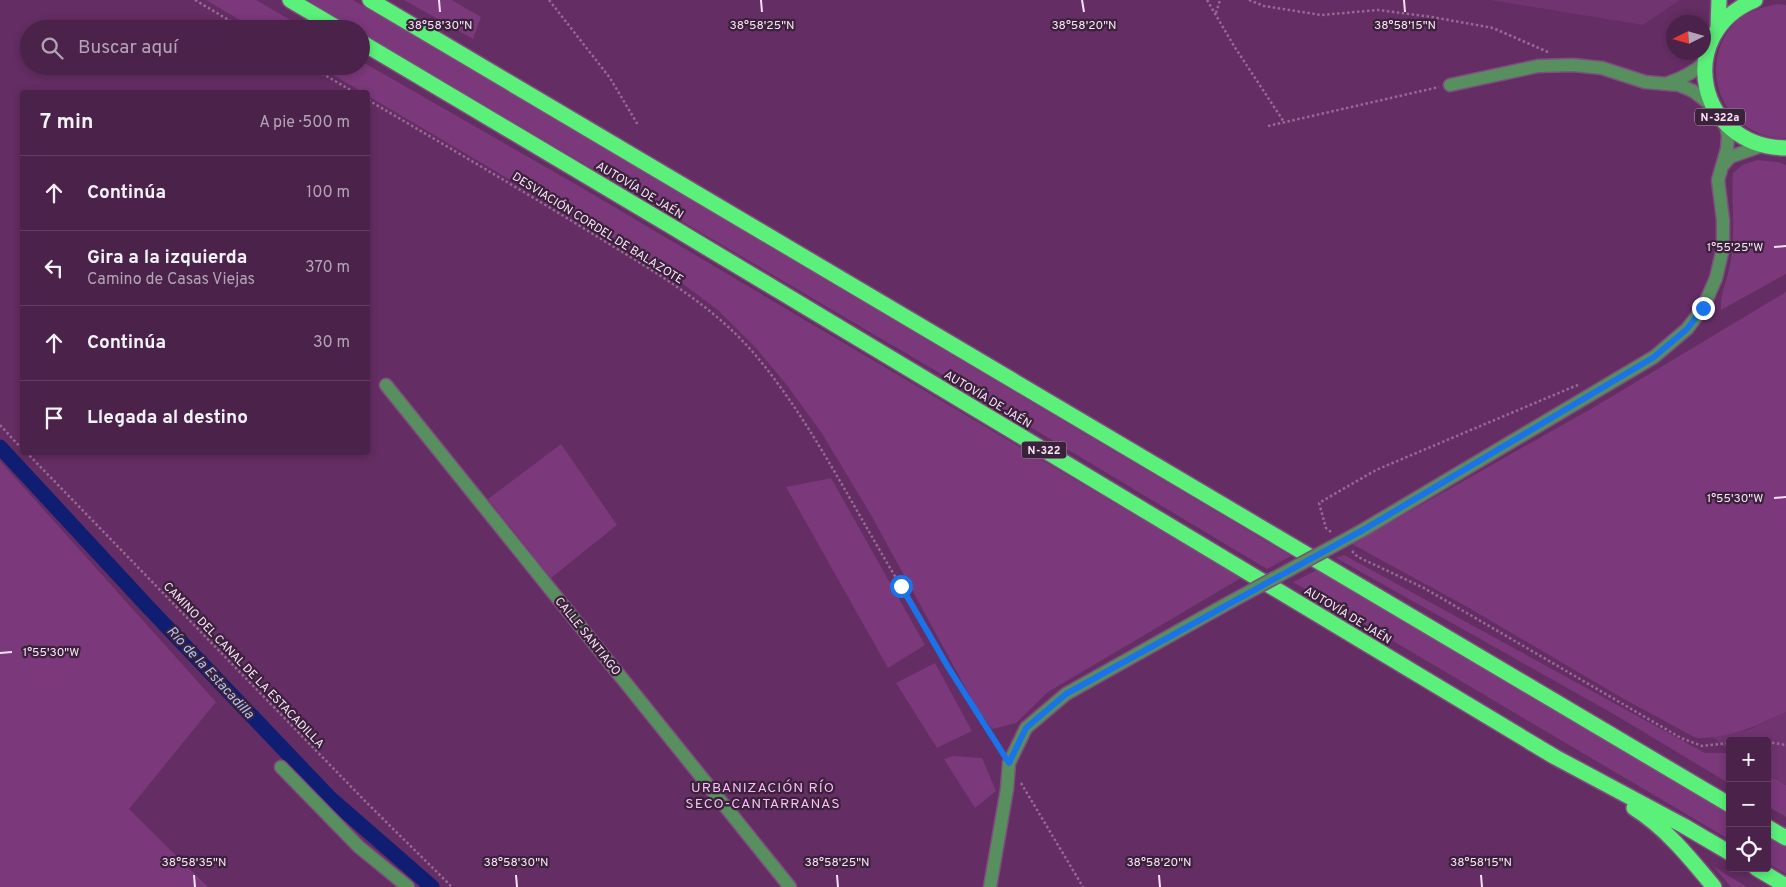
<!DOCTYPE html>
<html lang="es">
<meta charset="utf-8">
<style>
:root{--surface:#4b224a;--page:#552f54;--text:#f1f3f6;--muted:#b2a4b5;--line:#623f62}
body{margin:0;font-family:Overpass,sans-serif;background:var(--page);color:var(--text)}
.controls{position:absolute;right:15px;bottom:15px;display:grid;overflow:hidden;border-radius:5px;box-shadow:0 2px 8px #0003}
.controls button{width:45px;height:45px;display:grid;place-items:center;padding:0;border:0;border-bottom:1px solid var(--line);background:var(--surface);color:var(--text);font:25px sans-serif}
.compass{position:absolute;left:1666px;top:15px;width:45px;height:45px;border-radius:50%;background:var(--surface);box-shadow:0 2px 8px #0003;rotate:265deg}
.stop{position:absolute;width:15px;height:15px;margin:-11px;border:4px solid #1a73e8;border-radius:50%;background:#fff}
.stop.end{background:#1a73e8;border-color:#fff;box-shadow:0 1px 5px #0008}
.list{margin:0;padding:0;list-style:none}
h2{display:flex;justify-content:space-between;align-items:center;height:65px;margin:0;padding:0 20px;font-size:21px}
h2 small{font-size:16px;font-weight:400;color:var(--muted)}
.list li{display:grid;grid-template-columns:32px 1fr auto;gap:15px;align-items:center;box-sizing:border-box;height:75px;padding:0 20px;border-top:1px solid var(--line)}
.list b{display:block;font-size:19px;white-space:nowrap}
.list p{margin:0;font-size:16px;white-space:nowrap;color:var(--muted)}
.list em{font-size:16px;font-style:normal;color:var(--muted)}
.icon{flex:none;width:28px;height:28px;fill:none;stroke:currentColor;stroke-width:2;stroke-linecap:round;stroke-linejoin:round}
.map{position:relative;flex:none;width:1786px;height:887px;overflow:hidden}
.search{position:absolute;background:var(--surface);box-shadow:0 2px 8px #0003;left:20px;top:20px;width:350px;height:55px;display:flex;align-items:center;gap:12px;box-sizing:border-box;padding:0 18px;border-radius:28px;color:var(--muted);font-size:19px}
.panel{position:absolute;background:var(--surface);box-shadow:0 2px 8px #0003;left:20px;top:90px;width:350px;height:365px;border-radius:5px}
.map>svg:first-child{display:block}
</style>
<div class="map">
<svg width="1786" height="887" viewBox="0 0 1786 887">
<rect width="100%" height="100%" fill="#642d63"/>
<path fill="#703470" d="M1490 0H1680L1643 25Z
M1786 712V785L1767 775V741H1730V753L1713 737 1748 730Z"/>
<path fill="#7b387b" d="M206 0H256L306 29H255Z
M308 0H353L1291 556 1267 569 975 394 361 32V29H356Z
M404 0H452L481 17 473 39Z
M1777 4 1786 5V138C1774 139 1760 135 1749 128 1711 106 1704 51 1738 20 1749 11 1763 7 1777 4Z
M361 61 584 189 1241 578 1048 692 1016 723 992 729 976 707 871 515 821 432 786 384 755 347 718 310 668 273 368 96V92H362L318 66H361Z
M1757 160 1778 162 1786 165V274L1721 310C1720 293 1726 284 1729 269 1731 262 1732 253 1732 246 1735 221 1731 197 1733 173L1742 165Z
M1786 292V712C1756 726 1730 739 1696 738L1624 699 1469 608 1352 544 1596 406Z
M561 444 617 525 551 578 488 499Z
M0 461 216 702 129 809 208 887H0Z
M831 478 925 645 888 668 786 487Z
M1344 555 1705 753H1730V784L1617 716 1336 558Z
M1317 570 1730 813V840L1293 582Z
M935 663 972 731 937 748 896 683Z
M953 756 982 758 996 791 975 808 944 759Z
M1767 775 1786 785V817L1767 806Z
M1767 835 1786 846V874L1767 863Z
M1714 867 1747 887H1731Z"/>
<g fill="none" stroke-linecap="round" stroke-linejoin="round">
<path stroke="#0f1e73" stroke-width="15" d="M0 447 148 607 330 798 432 887"/>
<defs>
<path id="minor" d="M1668 83C1683 78 1695 72 1706 61
M1450 85 1538 66 1573 65 1602 68 1645 82 1679 85 1693 91 1714 107
M1723 165 1730 157 1761 146
M386 385 790 887
M1363 530 1654 357 1687 329 1703 308 1716 278 1723 248V220L1718 180 1727 149 1728 136 1726 125
M281 767 359 847 408 887
M990 887 1007 789 1009 763 1026 728 1066 694 1223 606"/>
<path id="highway" d="M290 0 339 29
M370 0 1730 805
M1755 0C1674 33 1696 147 1786 148
M1718 28 1719 0
M361 42 669 225 1555 757 1684 826 1730 853
M1634 808C1666 828 1690 858 1714 887
M1767 827 1786 838
M1756 868 1786 886"/>
</defs>
<use href="#minor" stroke="#7f4d7e" stroke-width="15"/>
<use href="#highway" stroke="#7f4d7e" stroke-width="18"/>
<path stroke="#976a96" stroke-width="2.5" stroke-dasharray="2.5 2.5" stroke-linecap="butt" d="M195 0 244 29
M549 0 610 78 638 125
M1207 0 1234 46 1284 122
M1249 0 1264 6 1321 15 1378 10 1432 17 1493 28 1548 52
M1216 13 1220 0
M309 66 354 92
M368 100C443 144 518 188 593 234 651 270 713 304 757 357 803 412 839 480 875 542 916 613 958 682 1001 750
M1268 126 1439 87
M0 425 22 449
M26 452 366 802 452 887
M1331 532 1326 528 1319 503 1376 470 1580 384
M1352 551 1358 557 1424 588 1681 738 1702 746 1730 743
M1747 741H1759
M1767 742 1786 745
M1021 783 1083 887"/>
<use href="#minor" stroke="#588f5f" stroke-width="12"/>
<use href="#highway" stroke="#5bf07a" stroke-width="15"/>
<defs>
<path id="minor-bridge" d="M1223 606 1363 530"/>
</defs>
<use href="#minor-bridge" stroke="#7f4d7e" stroke-width="15" stroke-linecap="butt"/>
<use href="#minor-bridge" stroke="#588f5f" stroke-width="12"/>
</g>
<g fill="none" stroke-linecap="round" stroke-linejoin="round">
<path stroke="#1a73e8" stroke-width="6" d="M901 586 948 667 1009 763 1026 728 1066 694 1363 530 1654 357 1687 329 1703 308"/>
</g>
<path fill="none" stroke="#fce1fb" stroke-width="2" d="M439 0 440 12M761 0 762 12M1082 0 1084 12M1404 0 1405 12M1774 247 1786 246M1774 498 1786 497M0 653 12 652M194 875 195 887M516 875 517 887M837 875 838 887M1159 875 1160 887M1481 875 1482 887"/>
<g text-anchor="middle" stroke-width="4.5" stroke-linejoin="round" paint-order="stroke">
<g fill="#3a223a" stroke="#c2a8c1" stroke-width="1">
<rect x="1695" y="108.5" width="50" height="17" rx="4"/>
<rect x="1021.5" y="441.5" width="45" height="17" rx="4"/>
</g>
<g font-size="11" font-weight="bold" fill="#fce1fb">
<text x="1720" y="121">N-322a</text>
<text x="1044" y="454">N-322</text>
</g>
<g font-size="12" fill="#fce1fb" stroke="#3a223a">
<text transform="translate(640 190) rotate(31)" y="4">AUTOVÍA DE JAÉN</text>
<text transform="translate(598 228) rotate(32)" y="4">DESVIACIÓN CORDEL DE BALAZOTE</text>
<text transform="translate(988 399) rotate(31)" y="4">AUTOVÍA DE JAÉN</text>
<text transform="translate(1348 615) rotate(31)" y="4">AUTOVÍA DE JAÉN</text>
<text transform="translate(588 636) rotate(51)" y="4">CALLE SANTIAGO</text>
<text transform="translate(244 665) rotate(46)" y="4">CAMINO DEL CANAL DE LA ESTACADILLA</text>
</g>
<g font-size="14" font-style="italic" fill="#aec2f0" stroke="#3a223a">
<text transform="translate(211 672) rotate(47)" y="5">Río de la Estacadilla</text>
</g>
<g font-size="14" letter-spacing="1" fill="#fdbcfb" stroke="#3a223a">
<text x="763" y="792">URBANIZACIÓN RÍO<tspan x="763" dy="16">SECO-CANTARRANAS</tspan></text>
</g>
</g>
<g font-size="12" text-anchor="middle" fill="#fce1fb" stroke="#3a223a" stroke-width="4.5" stroke-linejoin="round" paint-order="stroke">
<text x="440" y="29">38°58'30"N</text>
<text x="762" y="29">38°58'25"N</text>
<text x="1084" y="29">38°58'20"N</text>
<text x="1405" y="29">38°58'15"N</text>
<text x="1735" y="251">1°55'25"W</text>
<text x="1735" y="502">1°55'30"W</text>
<text x="51" y="656">1°55'30"W</text>
<text x="194" y="866">38°58'35"N</text>
<text x="516" y="866">38°58'30"N</text>
<text x="837" y="866">38°58'25"N</text>
<text x="1159" y="866">38°58'20"N</text>
<text x="1481" y="866">38°58'15"N</text>
</g>
</svg>
<div class="controls">
<button>+</button>
<button>−</button>
<button><svg class="icon" aria-label="locate" viewBox="0 0 24 24"><circle cx="12" cy="12" r="6"/><path d="M12 2v4M12 18v4M2 12h4M18 12h4"/></svg></button>
</div>
<svg class="compass" viewBox="-18 -18 36 36"><path d="M0-13l5 13h-10z" fill="#e53935"/><path d="M0 13l5-13h-10z" fill="#b2a4b5"/></svg>
<div class="stop" style="left:901px;top:586px"></div>
<div class="stop end" style="left:1703px;top:308px"></div>
<div class="search"><svg class="icon" aria-label="search" viewBox="0 0 24 24"><circle cx="10" cy="10" r="6"/><path d="M15 15l6 6"/></svg>Buscar aquí</div>
<section class="panel">
<h2>7 min<small>A pie · 500 m</small></h2>
<ul class="list">
<li><svg class="icon" aria-label="ahead" viewBox="0 0 24 24"><path d="M12 20V5M6 11l6-6 6 6"/></svg><div><b>Continúa</b></div><em>100 m</em></li>
<li><svg class="icon" aria-label="left" viewBox="0 0 24 24"><path d="M17 20v-9H6M10 6l-5 5 5 5"/></svg><div><b>Gira a la izquierda</b><p>Camino de Casas Viejas</p></div><em>370 m</em></li>
<li><svg class="icon" aria-label="ahead" viewBox="0 0 24 24"><path d="M12 20V5M6 11l6-6 6 6"/></svg><div><b>Continúa</b></div><em>30 m</em></li>
<li><svg class="icon" aria-label="arrive" viewBox="0 0 24 24"><path d="M6 21V4h12l-3 4 3 4H6"/></svg><div><b>Llegada al destino</b></div></li>
</ul>
</section>
</div>
